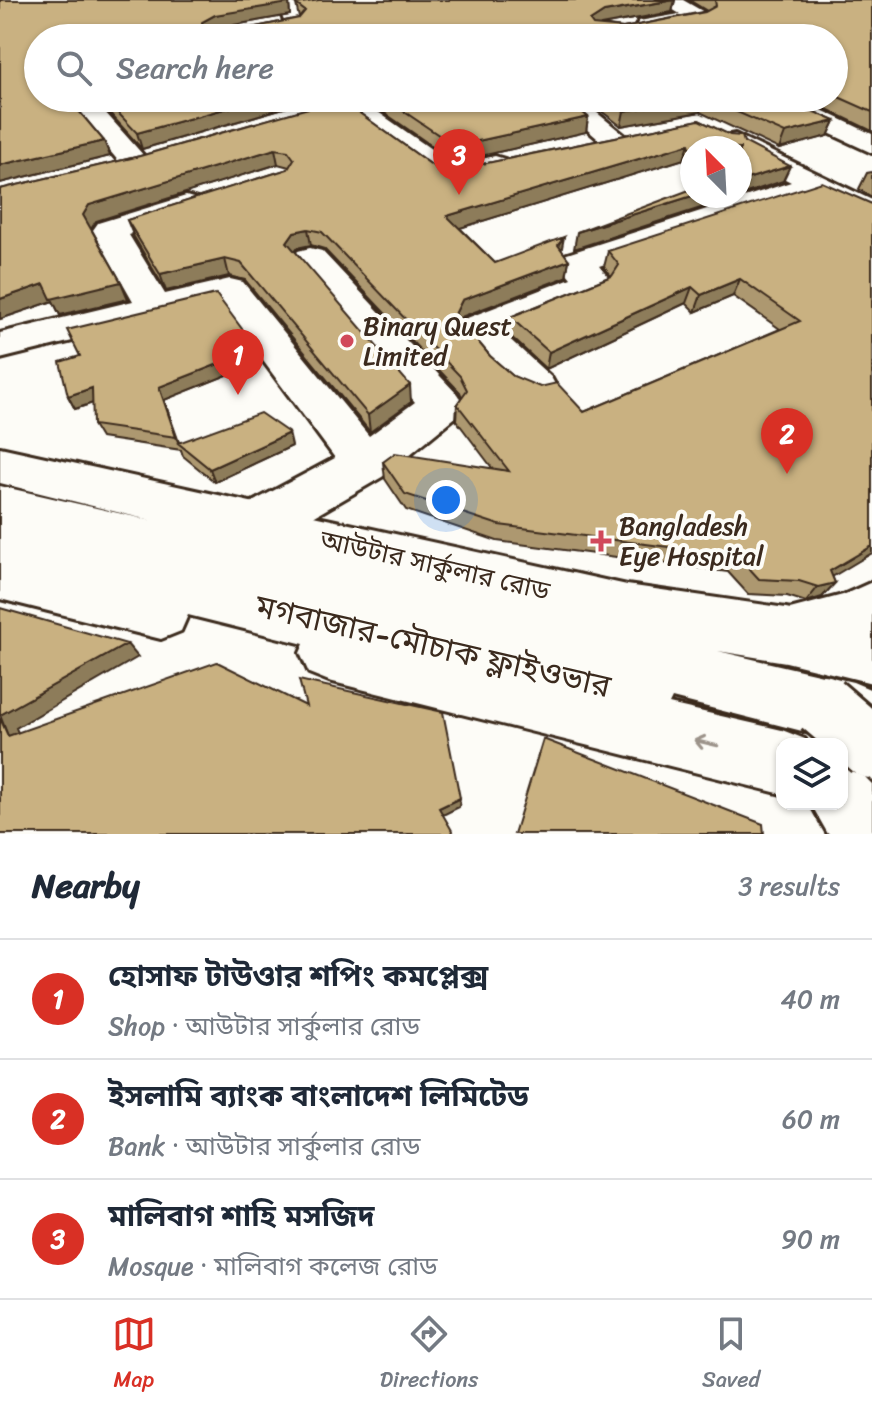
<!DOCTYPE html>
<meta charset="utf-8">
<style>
:root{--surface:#fff;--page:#f2f2f3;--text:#1f2937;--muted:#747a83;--line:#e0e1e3;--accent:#d93025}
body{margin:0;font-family:Sriracha,"Noto Sans Bengali",sans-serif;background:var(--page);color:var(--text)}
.controls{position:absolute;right:24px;bottom:24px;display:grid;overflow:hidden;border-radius:16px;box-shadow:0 2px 6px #0004}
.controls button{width:72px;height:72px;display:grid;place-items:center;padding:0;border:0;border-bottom:2px solid var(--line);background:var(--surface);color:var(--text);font:40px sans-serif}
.compass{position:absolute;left:680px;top:136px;width:72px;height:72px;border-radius:50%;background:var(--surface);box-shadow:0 2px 6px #0004;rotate:336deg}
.you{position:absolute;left:446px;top:500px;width:28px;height:28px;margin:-20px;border:6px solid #fff;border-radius:50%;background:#1a73e8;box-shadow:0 0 0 12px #1a73e833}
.badge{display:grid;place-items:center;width:52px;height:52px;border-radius:50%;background:var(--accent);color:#fff;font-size:26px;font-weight:700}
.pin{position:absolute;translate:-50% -66px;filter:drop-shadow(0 2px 4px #0008)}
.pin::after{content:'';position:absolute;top:42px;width:28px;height:24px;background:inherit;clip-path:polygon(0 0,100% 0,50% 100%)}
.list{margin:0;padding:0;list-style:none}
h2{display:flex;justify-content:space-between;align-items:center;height:104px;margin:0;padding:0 32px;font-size:34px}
h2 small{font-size:26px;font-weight:400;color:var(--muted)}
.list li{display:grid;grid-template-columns:52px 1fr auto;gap:24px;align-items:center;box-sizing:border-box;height:120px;padding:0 32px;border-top:2px solid var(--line)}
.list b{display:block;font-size:30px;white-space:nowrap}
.list p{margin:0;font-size:26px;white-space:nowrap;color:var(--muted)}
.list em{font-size:26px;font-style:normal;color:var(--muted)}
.icon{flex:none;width:44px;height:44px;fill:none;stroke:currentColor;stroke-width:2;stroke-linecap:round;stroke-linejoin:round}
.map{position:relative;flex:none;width:872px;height:834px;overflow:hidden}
.search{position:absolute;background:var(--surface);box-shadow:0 2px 6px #0004;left:24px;right:24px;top:24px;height:88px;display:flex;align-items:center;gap:20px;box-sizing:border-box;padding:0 28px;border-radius:44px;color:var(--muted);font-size:30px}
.sheet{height:464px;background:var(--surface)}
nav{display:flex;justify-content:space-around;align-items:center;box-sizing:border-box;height:112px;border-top:2px solid var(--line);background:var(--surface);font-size:22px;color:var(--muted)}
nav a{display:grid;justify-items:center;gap:4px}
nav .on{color:var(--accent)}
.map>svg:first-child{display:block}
</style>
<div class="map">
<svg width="872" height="834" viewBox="0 0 872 834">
<rect width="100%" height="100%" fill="#fdfcf7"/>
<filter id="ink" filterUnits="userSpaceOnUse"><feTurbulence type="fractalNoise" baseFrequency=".0125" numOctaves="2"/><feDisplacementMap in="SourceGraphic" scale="16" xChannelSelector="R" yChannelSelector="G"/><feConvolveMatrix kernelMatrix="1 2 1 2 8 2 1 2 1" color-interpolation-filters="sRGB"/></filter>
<g filter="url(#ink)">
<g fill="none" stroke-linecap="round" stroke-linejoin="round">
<defs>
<path id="minor" d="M281 0H301L304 8 301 14 314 38H292L281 14 284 8Z
M657 0H683L711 16 708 20 647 32 639 31 636 26 639 21 680 14Z
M328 98H358L454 165 495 156 505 159 510 165 505 171C485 176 459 186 438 181Z
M550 98H579L628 138 624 144H604Z
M784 98H810L811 105 872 134V153L790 115Z
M87 100 96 102 145 157 150 163 145 169H125L74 108Z
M735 134 872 200V222L815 195 599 266 612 282 607 290 503 333 551 377 557 388 551 399C514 410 486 362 462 338L457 329 462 320 571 278 558 262 564 255 791 182 740 156V148H725L721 142 725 136Z
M186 196 197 199 202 206 197 213 129 235 165 294 230 279 243 282 369 436 415 402 293 258 298 251 310 248 322 251 457 394 464 405 457 416 382 477 277 538 259 544 241 538 234 523 241 508 335 458 221 304 0 359V333L133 301 93 230 98 223Z
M872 582V637L787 661 767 653 759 634 767 615 843 595Z"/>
<path id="major" d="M0 447 627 585 786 608 872 627V683L786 662 718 651 853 682 872 690V736L853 744 672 698 669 704 782 730 805 739 807 744H782V794L329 681 309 673 300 653 304 644 188 615 181 631 161 639 0 599V486L153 521 0 483Z
M842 767 865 777 872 784V834H828L811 804H842Z"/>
</defs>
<use href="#minor" stroke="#3b2a1e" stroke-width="6"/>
<use href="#major" stroke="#3b2a1e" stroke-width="6"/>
<use href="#minor" fill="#fdfcf7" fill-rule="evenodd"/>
<use href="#major" fill="#fdfcf7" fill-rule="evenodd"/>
<defs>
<path id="major-bridge" d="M822 705 872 748"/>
</defs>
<use href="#major-bridge" stroke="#3b2a1e" stroke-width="66" stroke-linecap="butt"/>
<use href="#major-bridge" stroke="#fdfcf7" stroke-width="60"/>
</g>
<path fill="#ad986f" stroke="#3b2a1e" stroke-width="2" d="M0 0H291L286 1 289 3 290 15 223 27 251 28 299 18 296 4 319 0H675L672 12 601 25 623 28 707 11 689 0H872V131L814 103 813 98H834V38H38V98H318L142 149 98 100 78 99 74 105 104 141 110 156 0 183Z
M363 98H565L588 117 586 132 455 162Z
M584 98H793L794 103 835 121 828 136 779 149 700 112 621 126Z
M340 99 436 168 448 171 699 120 744 142 783 181 692 148V181L684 159 460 228 495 263 562 251 569 260 566 277 461 317 460 320 490 356 513 376 584 412 780 329 733 296 695 312 686 303 546 369 508 334 510 317 611 276 604 267 608 251 872 204V553L832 576 835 583 822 597 806 602 787 596 748 594 728 572 497 541 406 510 385 479 383 462 493 469 456 420 457 404 462 397 460 392 324 249 311 245 297 248 295 251 411 402 370 432 245 280 229 276 166 291 134 237 127 220 288 169 289 167 278 164 96 221 91 229 128 299 60 315 53 301 0 319V189L140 156Z
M872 172V197L859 189 867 173Z
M260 362 164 400 179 442 292 446 215 482 183 456 181 450 101 438 93 425V403L75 409 68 396Z"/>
<path fill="#8d7c5a" stroke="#3b2a1e" stroke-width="2" d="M280 0H291L286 1 289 3 290 15 217 28 202 27V22L215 15Z
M675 0 672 12 601 25 588 34 590 21 604 12Z
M67 98H78L72 110Z
M264 98H318L142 149 137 133Z
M699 98H704L700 112 621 126 624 111Z
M588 117 586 132 455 162V146Z
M835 121 828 136 779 149 785 133Z
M104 141 110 156 0 183V165Z
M689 144 684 159 447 232V216Z
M275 149 278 164 96 221 90 231 83 215 89 205Z
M790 166 783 181 740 195V181Z
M692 196H738L574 249 577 232Z
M308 229 311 245 297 248 290 258 287 242 294 232Z
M564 237 561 253 558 245Z
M225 259 229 276 166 291 160 274Z
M569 260 566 277 461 317 454 330 455 314 462 300Z
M740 279 733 296 695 312 701 295Z
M121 282 128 299 60 315 53 301 0 319V299L44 284Z
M692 287 686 303 546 369 549 352Z
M257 349 260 362 164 400 179 444 176 437 159 387Z
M410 385 411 402 370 432 368 415Z
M92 388 99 401 75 409 68 396Z
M289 433 292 446 215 482 210 469Z
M872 546V553L817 586 830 571Z
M835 583 822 597 806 602 818 587Z
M127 644 138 657 16 728 25 748 8 736 0 715Z
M460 798 459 807 439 817V808Z"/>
<path fill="#c9b181" stroke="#3b2a1e" stroke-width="2" d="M0 0H285L289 3 215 15 202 22V27L251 28 299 18 305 11 296 4 319 0H673L604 12 590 21 593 25 623 28 705 12 716 6 715 0H872V112L834 95V38H38V98H68L104 141 0 165Z
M104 98H264L137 133Z
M384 98H565L588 117 455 146Z
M606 98H699L624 111Z
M705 98H793L794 103 835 121 785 133Z
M340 99 436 168 448 171 699 120 730 135 742 136 744 142 790 166 740 181V148H692V152L689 144 447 216 495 263 564 237 558 245 569 260 462 300 455 314 490 356 513 376 540 387 557 383 584 412 800 321 740 279 701 295 692 287 549 352 510 317 612 276 619 265 608 251 822 182 872 204V546L830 571 835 583 818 587 799 581 759 579 738 556 499 525 405 494 383 462 395 453 509 471 457 404 467 390 460 376 322 232 308 229 294 232 287 242 410 385 368 415 241 263 225 259 160 274 127 220 288 169 294 159 288 151 275 149 89 205 83 215 121 282 51 299 44 284 0 299V189L140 156Z
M692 189V196L577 232Z
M216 294 257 349 159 387 176 437 93 425 92 388 68 396 60 362 80 356 67 330Z
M260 413 289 433 210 469 178 443Z
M0 608 127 644 0 715Z
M217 662 306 706 299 680 443 712 460 798 439 808 454 834H0V718L8 736Z
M543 739 763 824 764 834H514Z"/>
<defs><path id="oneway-shaft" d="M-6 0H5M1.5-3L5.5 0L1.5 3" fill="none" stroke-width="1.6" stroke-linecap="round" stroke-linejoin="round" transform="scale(2)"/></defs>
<use stroke="#9c938a" href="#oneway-shaft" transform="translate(706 743) rotate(-167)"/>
</g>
<g fill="#d1495b" stroke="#fdfcf7" stroke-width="3">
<circle cx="347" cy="341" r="8"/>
<path d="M597 529h8v8h8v8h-8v8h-8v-8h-8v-8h8z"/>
</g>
<g text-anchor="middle" stroke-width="8" stroke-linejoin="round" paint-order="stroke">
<g font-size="26" fill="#3b2a1e" stroke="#fdfcf7" text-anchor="start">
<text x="363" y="335">Binary Quest<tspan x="363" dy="30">Limited</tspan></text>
<text x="619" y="535">Bangladesh<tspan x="619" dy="30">Eye Hospital</tspan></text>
</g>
<g font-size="26" fill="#3b2a1e" stroke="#fdfcf7">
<text transform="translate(435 565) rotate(13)" y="9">আউটার সার্কুলার রোড</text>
</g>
<g font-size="32" fill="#3b2a1e" stroke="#fdfcf7">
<text transform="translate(433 646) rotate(13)" y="11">মগবাজার-মৌচাক ফ্লাইওভার</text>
</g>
</g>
</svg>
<div class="controls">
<button><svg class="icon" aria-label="layers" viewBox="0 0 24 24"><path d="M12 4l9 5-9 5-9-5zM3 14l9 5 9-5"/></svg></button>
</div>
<svg class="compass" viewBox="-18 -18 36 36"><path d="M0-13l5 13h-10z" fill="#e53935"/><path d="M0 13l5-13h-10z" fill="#747a83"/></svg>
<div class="you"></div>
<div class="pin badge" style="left:238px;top:395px">1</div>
<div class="pin badge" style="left:787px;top:474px">2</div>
<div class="pin badge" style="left:459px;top:195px">3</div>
<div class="search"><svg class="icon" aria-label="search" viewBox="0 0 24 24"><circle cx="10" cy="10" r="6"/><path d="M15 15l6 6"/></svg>Search here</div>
</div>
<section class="sheet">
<h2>Nearby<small>3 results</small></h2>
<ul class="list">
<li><span class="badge">1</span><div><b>হোসাফ টাউওার শপিং কমপ্লেক্স</b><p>Shop · আউটার সার্কুলার রোড</p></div><em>40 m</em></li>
<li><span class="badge">2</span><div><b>ইসলামি ব্যাংক বাংলাদেশ লিমিটেড</b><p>Bank · আউটার সার্কুলার রোড</p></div><em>60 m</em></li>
<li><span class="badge">3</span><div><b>মালিবাগ শাহি মসজিদ</b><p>Mosque · মালিবাগ কলেজ রোড</p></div><em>90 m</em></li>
</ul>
</section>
<nav>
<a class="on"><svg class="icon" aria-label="map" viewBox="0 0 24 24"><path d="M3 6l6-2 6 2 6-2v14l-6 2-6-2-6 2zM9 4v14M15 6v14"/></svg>Map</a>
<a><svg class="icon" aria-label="directions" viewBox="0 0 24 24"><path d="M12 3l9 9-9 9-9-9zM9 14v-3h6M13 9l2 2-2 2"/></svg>Directions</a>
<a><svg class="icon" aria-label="saved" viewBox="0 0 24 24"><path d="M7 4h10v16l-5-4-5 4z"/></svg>Saved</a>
</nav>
